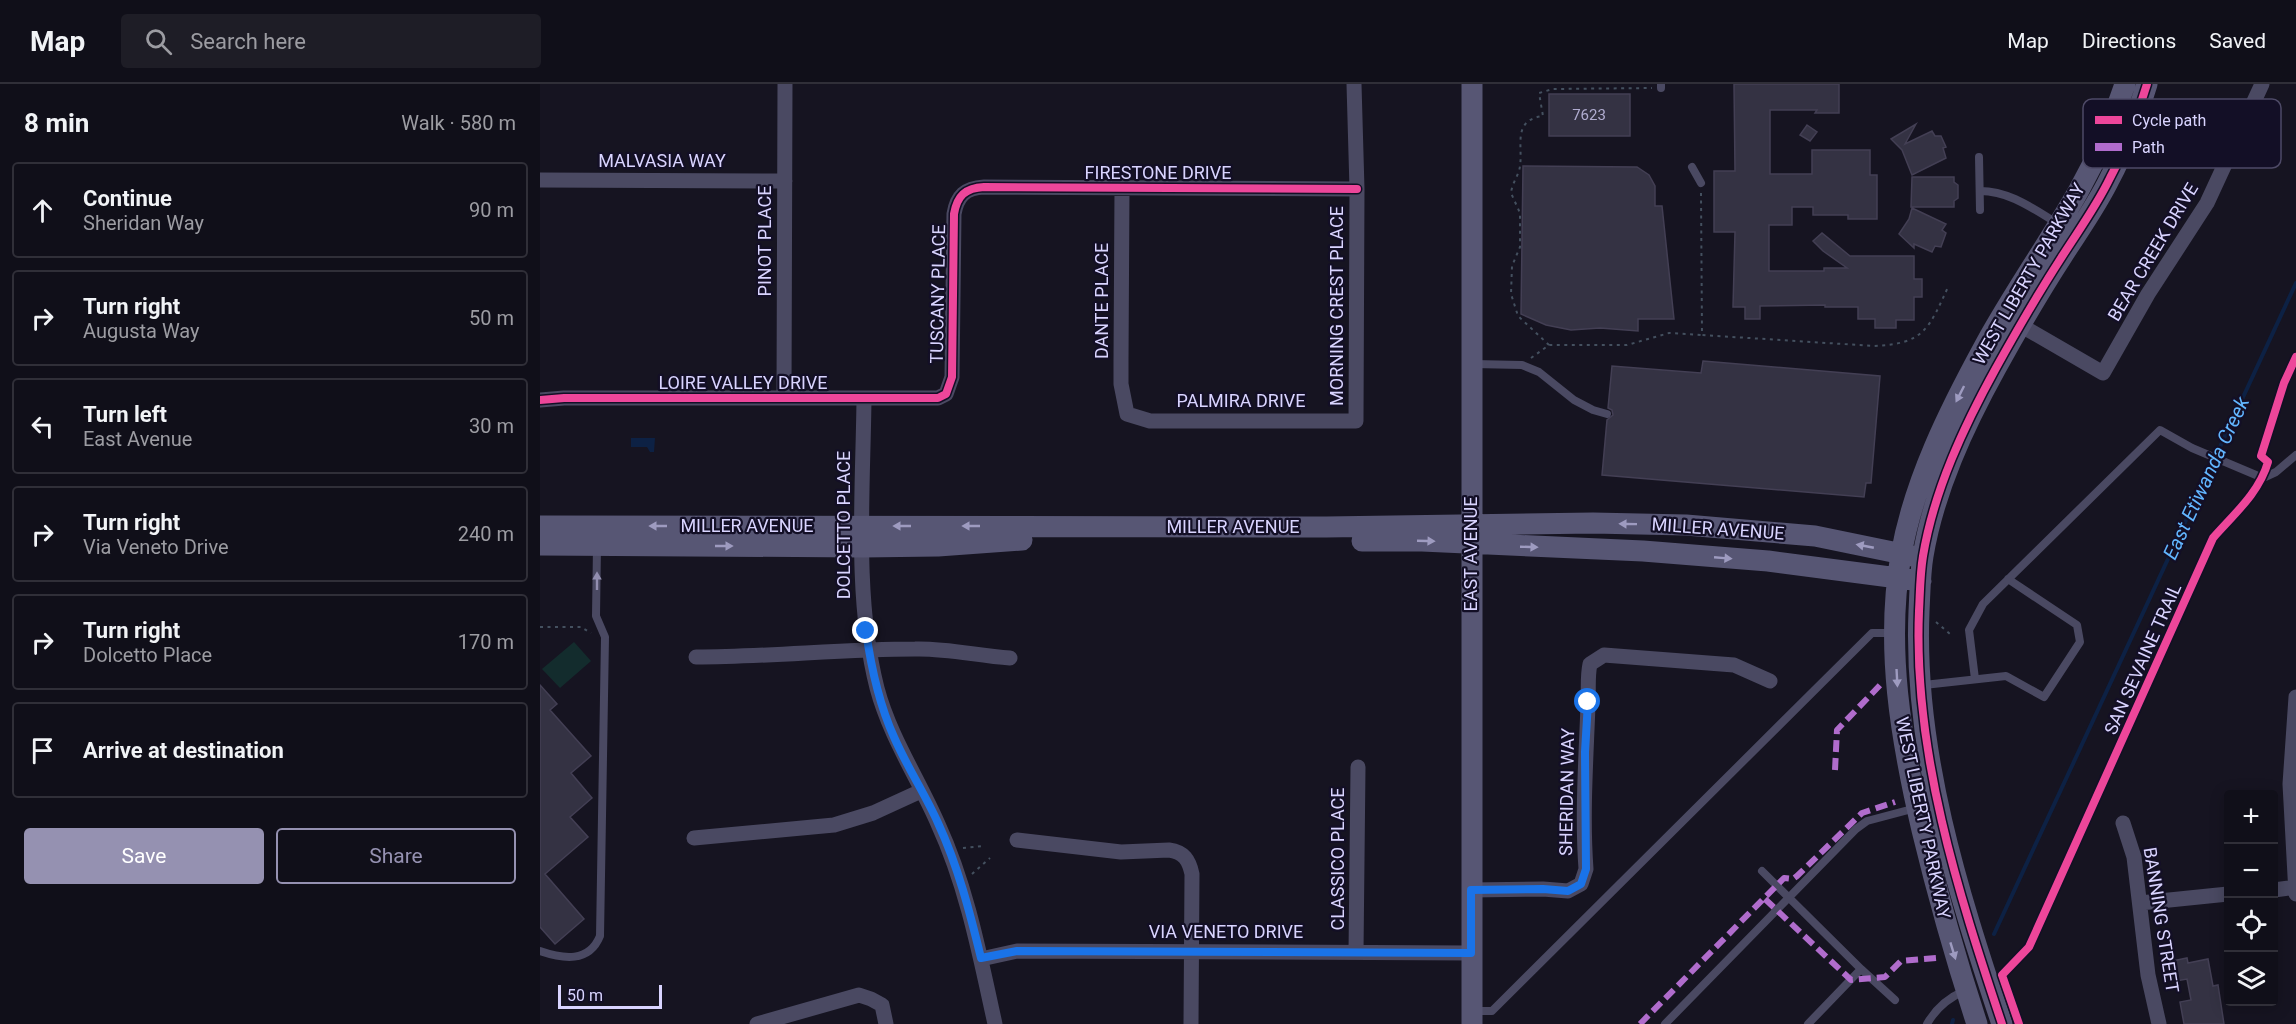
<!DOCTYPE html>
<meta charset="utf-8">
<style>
:root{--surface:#100f19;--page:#1e1d26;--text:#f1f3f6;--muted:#9c9ca2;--line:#302f38;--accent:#9591b1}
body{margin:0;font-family:Roboto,sans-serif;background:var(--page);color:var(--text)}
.controls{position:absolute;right:18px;bottom:18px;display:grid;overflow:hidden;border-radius:6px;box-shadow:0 3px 15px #0003}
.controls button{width:54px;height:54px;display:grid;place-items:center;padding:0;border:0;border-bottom:2px solid var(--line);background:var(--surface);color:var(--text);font:30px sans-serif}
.scale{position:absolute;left:18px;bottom:15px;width:104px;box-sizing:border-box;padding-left:6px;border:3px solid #d9d4ff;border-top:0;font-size:16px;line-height:21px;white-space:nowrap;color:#d9d4ff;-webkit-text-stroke:4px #130f26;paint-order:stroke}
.stop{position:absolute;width:18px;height:18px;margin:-14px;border:4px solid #1a73e8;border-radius:50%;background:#fff}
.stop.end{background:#1a73e8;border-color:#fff;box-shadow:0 2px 6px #0008}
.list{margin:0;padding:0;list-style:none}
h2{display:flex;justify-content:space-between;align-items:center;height:78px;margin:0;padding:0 24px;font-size:26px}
h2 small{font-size:20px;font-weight:400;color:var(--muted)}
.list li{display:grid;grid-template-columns:39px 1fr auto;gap:18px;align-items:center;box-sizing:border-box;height:96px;margin:0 12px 12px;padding:0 12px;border:2px solid var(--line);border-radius:6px}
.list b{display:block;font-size:22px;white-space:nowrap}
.list p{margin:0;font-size:20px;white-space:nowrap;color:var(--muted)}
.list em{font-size:20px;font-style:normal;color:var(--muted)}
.actions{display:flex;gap:12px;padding:18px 24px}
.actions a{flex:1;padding:14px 0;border:2px solid var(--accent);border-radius:6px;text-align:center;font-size:21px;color:var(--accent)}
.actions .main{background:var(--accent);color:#fff}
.icon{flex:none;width:33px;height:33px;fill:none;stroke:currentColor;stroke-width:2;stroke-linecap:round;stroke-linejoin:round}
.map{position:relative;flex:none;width:1756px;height:940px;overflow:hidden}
header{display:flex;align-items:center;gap:36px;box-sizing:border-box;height:84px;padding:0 30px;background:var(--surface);border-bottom:2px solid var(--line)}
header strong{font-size:28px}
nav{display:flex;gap:33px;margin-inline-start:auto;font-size:21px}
.search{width:420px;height:54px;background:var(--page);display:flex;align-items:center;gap:15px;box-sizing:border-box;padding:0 21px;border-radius:6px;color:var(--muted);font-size:22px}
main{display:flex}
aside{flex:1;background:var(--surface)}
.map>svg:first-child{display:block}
</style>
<header>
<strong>Map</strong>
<div class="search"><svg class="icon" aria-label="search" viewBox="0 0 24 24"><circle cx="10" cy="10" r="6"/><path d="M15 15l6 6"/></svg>Search here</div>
<nav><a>Map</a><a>Directions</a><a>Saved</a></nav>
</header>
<main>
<aside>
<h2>8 min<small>Walk · 580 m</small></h2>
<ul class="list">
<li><svg class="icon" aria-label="ahead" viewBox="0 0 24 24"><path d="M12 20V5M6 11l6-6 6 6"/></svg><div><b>Continue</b><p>Sheridan Way</p></div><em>90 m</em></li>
<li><svg class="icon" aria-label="right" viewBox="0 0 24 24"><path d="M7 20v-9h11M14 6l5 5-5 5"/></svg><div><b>Turn right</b><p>Augusta Way</p></div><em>50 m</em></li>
<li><svg class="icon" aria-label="left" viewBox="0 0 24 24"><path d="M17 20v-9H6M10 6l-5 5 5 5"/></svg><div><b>Turn left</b><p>East Avenue</p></div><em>30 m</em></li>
<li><svg class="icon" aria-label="right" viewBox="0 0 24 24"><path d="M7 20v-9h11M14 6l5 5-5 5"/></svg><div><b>Turn right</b><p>Via Veneto Drive</p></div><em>240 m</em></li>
<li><svg class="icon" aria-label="right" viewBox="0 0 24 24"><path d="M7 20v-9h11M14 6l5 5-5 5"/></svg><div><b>Turn right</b><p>Dolcetto Place</p></div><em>170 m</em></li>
<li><svg class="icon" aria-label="arrive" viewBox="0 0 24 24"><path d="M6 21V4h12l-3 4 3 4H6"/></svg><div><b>Arrive at destination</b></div></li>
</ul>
<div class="actions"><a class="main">Save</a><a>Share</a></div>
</aside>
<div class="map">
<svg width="1756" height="940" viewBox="0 0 1756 940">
<rect width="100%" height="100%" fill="#161421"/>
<path fill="#132c2d" d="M34 558 51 577 20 604 2 585Z"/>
<path fill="#0d2144" d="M91 354H115L114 368H110L107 363H91Z"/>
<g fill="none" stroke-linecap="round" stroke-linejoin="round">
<path stroke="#0d2144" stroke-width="4" d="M1454 850 1756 199
M1412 940 1413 936"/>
</g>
<path fill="#343243" stroke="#433f54" stroke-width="1.5" d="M1194 0H1299V29H1275L1277 26H1230V90H1272V66H1330V91H1337V135H1308V131H1273V123H1252V141H1229V187H1284V184H1307L1283 167 1273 157 1282 149 1310 172H1374V195H1382V213H1374V236H1356V244H1335V235H1318V223H1285V221L1220 222V235H1205V223H1193L1195 148H1174V87H1195Z
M1009 10H1090V52H1009Z
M1376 40 1365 60 1392 47 1395 52H1401L1406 63 1403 64 1406 74 1372 91 1362 66 1351 55Z
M1267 41 1277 48 1270 57 1260 51Z
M983 82 1097 83 1109 91 1115 102V122H1122L1134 235H1098V247L1060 244 1031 246 1006 241 981 230Z
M1372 93H1414V98L1418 101V114L1414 117V123H1371Z
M1372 124 1406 140 1402 146 1406 149 1401 163 1395 162 1392 168 1374 160V164L1359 150 1369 135Z
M1163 277 1340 292 1331 399H1326L1324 413 1062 391 1067 336 1073 331 1072 326 1068 324 1072 282 1161 289Z
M0 601 17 620 10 626 51 672 31 689 52 714 30 733 48 753 5 790 44 835 15 860 0 843Z
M1647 874 1648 879 1668 875 1673 902 1678 901 1684 940H1644L1640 918 1651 916 1647 895 1636 897 1632 877Z"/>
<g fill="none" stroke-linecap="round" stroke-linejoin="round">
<path stroke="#44505f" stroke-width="2" stroke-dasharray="3 4.5" stroke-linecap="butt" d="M1161 109 1162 251 1334 262C1385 260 1389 244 1409 201
M1009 261 978 232 971 210 972 182 980 163V129L971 109C972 99 979 91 980 82 983 61 972 36 1003 32L999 9 1013 5 1112 4
M991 274 1009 261H1087L1129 249 1162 251
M1396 538 1410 550
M0 543H41L51 549
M423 764 443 762
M432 790 450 774"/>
<path stroke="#4a4962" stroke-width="8" d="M1121 0V4
M1439 73 1440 126
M1152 83 1161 99
M1440 107C1469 107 1492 124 1517 139
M933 280 982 281 999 288 1034 316 1053 326 1067 330
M1435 595 1429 546 1443 520 1620 346 1652 364 1723 394 1736 388 1756 371
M1384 601 1466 592 1504 613 1540 558 1537 541 1468 495
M1222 787 1321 885 1268 940
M0 867C23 875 49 879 60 852L65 553 56 532 57 462
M1321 885 1355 916
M933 927H952L1332 549H1353
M1125 940 1316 745 1327 737 1376 724
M1387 940C1396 924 1408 914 1424 907"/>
<path stroke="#4a4962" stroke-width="15" d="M0 96 245 97
M582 104 581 278V300L587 330 610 337H816L817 105 814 0
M1480 241 1563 289 1608 210 1667 119 1722 0
M244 314 245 0
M324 315C323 407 314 514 337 604 350 653 378 694 398 740 427 803 440 872 455 940
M0 316 24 314H398L406 310 412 293 414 130C417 112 425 104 444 103L817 105
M156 573C229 573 302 565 375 565 407 564 438 572 470 574
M1756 613 1750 700 1756 810
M1583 739 1594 773 1608 891 1619 940
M154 754 294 741 333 729 381 707
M477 756 581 768 629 766C644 768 649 776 652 790L651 940
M931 806 1003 805 1028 807 1041 800 1046 785C1042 731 1046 676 1048 621 1049 607 1047 594 1050 580L1064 571 1194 581 1230 597
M1734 806 1756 803
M1600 819 1688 810
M816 868 818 683
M441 875 477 867 931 869
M217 940 319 911 331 915 342 921 346 940"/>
<path stroke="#575674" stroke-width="21" d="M932 0V940
M0 442 786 443 1053 439 1146 441 1275 452 1382 474
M822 457H882L1103 467 1228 477 1381 497
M0 461 323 463 398 462 482 456
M1437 940C1416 876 1398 812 1382 746 1361 656 1345 563 1361 471 1374 397 1409 327 1445 261 1474 208 1509 159 1539 106 1558 72 1573 37 1585 0
M1462 940C1418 808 1373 668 1379 527 1380 509 1380 490 1383 472 1394 406 1424 342 1456 284 1477 246 1499 208 1523 171 1539 146 1557 121 1570 94 1586 64 1597 32 1607 0"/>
<path stroke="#b06ccc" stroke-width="6" stroke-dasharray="12 6" stroke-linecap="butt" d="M1295 686 1297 646 1344 597
M1225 815 1311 896 1345 893 1361 877 1396 874
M1100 940 1244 794 1253 795 1257 792 1322 729 1355 718"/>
<defs>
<path id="cycleway" d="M0 316 24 314H398L406 310 412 293 414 130C417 112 425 104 444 103L817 105
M1462 940C1418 808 1373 668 1379 527 1380 509 1380 490 1383 472 1394 406 1424 342 1456 284 1477 246 1499 208 1523 171 1539 146 1557 121 1570 94 1586 64 1597 32 1607 0
M1479 940 1462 891 1489 863 1673 454C1694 430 1719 409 1728 378L1721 372 1744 299 1756 273"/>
</defs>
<use href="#cycleway" stroke="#130f26" stroke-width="11"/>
<use href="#cycleway" stroke="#ed469a" stroke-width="8"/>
</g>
<defs><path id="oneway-solid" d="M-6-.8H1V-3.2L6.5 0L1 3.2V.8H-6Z" transform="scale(1.5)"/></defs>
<g fill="#9e9bc0">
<use href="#oneway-solid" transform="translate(1420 310) rotate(117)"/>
<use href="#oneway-solid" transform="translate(1088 440) rotate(-179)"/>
<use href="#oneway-solid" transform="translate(118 442) rotate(-180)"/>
<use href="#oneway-solid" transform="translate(362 442) rotate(180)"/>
<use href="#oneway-solid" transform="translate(431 442) rotate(-180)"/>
<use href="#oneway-solid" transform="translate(886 457) rotate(2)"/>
<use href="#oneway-solid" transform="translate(184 462)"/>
<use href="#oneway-solid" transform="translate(1325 462) rotate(-169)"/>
<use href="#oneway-solid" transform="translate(989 463) rotate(2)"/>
<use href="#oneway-solid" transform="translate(1183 474) rotate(5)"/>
<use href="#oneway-solid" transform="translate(1357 594) rotate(87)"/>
<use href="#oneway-solid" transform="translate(1413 867) rotate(73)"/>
</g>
<use fill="#928eb0" href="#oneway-solid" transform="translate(57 497) rotate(-90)"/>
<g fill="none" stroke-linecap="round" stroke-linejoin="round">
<path stroke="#1a73e8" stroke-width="8" d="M326 547C331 583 339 620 354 653 367 683 385 710 398 739 418 782 430 829 441 874L477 867 931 869V806L1003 805 1028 807 1041 800 1046 785 1045 668 1048 618"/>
</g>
<g text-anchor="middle" stroke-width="4.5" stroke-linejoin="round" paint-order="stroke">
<g font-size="15" fill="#b0acd0">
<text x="1049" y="36">7623</text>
</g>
<g font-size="18" fill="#d9d4ff" stroke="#130f26">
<text x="122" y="83">MALVASIA WAY</text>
<text x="618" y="95">FIRESTONE DRIVE</text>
<text transform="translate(225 157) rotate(-90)" y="6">PINOT PLACE</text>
<text transform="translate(1613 168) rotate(-59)" y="6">BEAR CREEK DRIVE</text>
<text transform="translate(1489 190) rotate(-60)" y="6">WEST LIBERTY PARKWAY</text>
<text transform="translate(398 210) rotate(-89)" y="6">TUSCANY PLACE</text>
<text transform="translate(562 217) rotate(-90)" y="6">DANTE PLACE</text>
<text transform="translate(797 222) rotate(-90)" y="6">MORNING CREST PLACE</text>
<text x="203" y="305">LOIRE VALLEY DRIVE</text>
<text x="701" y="323">PALMIRA DRIVE</text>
<text transform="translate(304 441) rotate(-90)" y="6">DOLCETTO PLACE</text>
<text x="207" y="448">MILLER AVENUE</text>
<text x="693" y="449">MILLER AVENUE</text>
<text transform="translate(1178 445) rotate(4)" y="6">MILLER AVENUE</text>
<text transform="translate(931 470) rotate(-90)" y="6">EAST AVENUE</text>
<text transform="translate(1603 575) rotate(-66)" y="6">SAN SEVAINE TRAIL</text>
<text transform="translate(1027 708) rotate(-89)" y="6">SHERIDAN WAY</text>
<text transform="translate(1383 734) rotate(78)" y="6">WEST LIBERTY PARKWAY</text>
<text transform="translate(798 775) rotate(-90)" y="6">CLASSICO PLACE</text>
<text transform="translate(1621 836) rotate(81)" y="6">BANNING STREET</text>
<text x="686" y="854">VIA VENETO DRIVE</text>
</g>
<g font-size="20" font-style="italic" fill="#62b6ff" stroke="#130f26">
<text transform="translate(1666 394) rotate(-65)" y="7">East Etiwanda Creek</text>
</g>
</g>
<rect x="1543" y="15" width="198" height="69" rx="9" fill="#130f26" stroke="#4e4a67" stroke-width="1.5"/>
<rect x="1555" y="32" width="27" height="8" fill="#ed469a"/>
<rect x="1555" y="59" width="27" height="8" fill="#b06ccc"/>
<g font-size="16" fill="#d9d4ff">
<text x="1592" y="42">Cycle path</text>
<text x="1592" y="69">Path</text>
</g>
</svg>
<div class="controls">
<button>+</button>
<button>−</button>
<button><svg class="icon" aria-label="locate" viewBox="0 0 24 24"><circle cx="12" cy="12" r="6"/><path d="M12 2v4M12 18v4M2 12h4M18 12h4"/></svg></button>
<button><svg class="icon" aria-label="layers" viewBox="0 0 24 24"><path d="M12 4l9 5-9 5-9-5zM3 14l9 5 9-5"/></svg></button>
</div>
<div class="scale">50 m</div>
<div class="stop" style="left:1048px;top:618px"></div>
<div class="stop end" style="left:326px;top:547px"></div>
</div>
</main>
